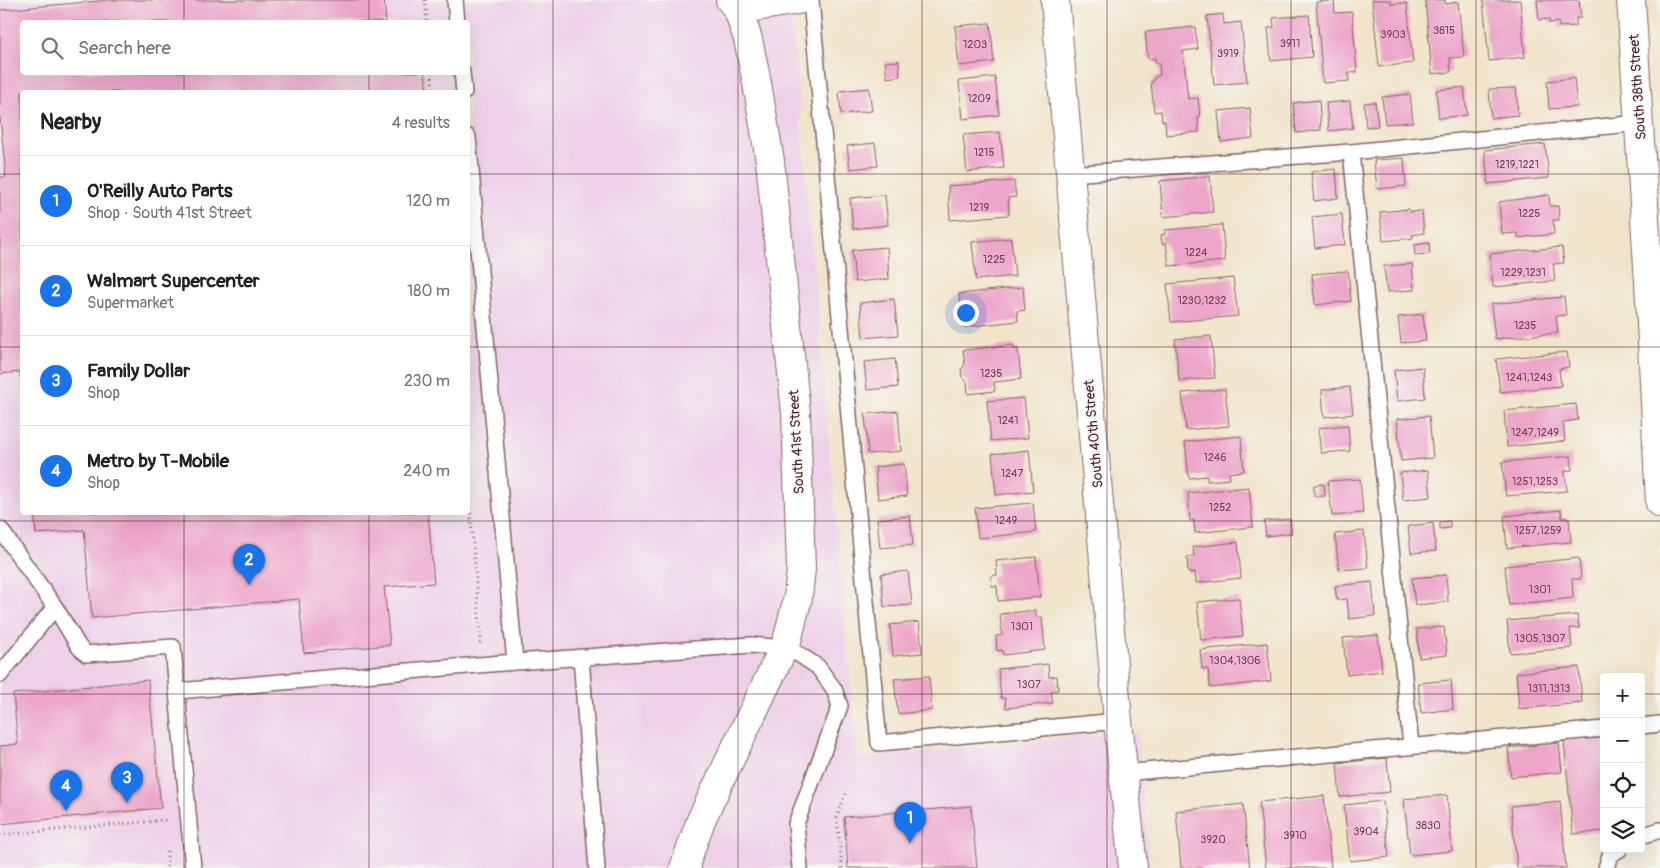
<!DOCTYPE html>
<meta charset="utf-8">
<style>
:root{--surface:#fff;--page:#f2f2f2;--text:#202124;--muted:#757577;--line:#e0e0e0;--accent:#1a73e8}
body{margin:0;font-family:Pangolin,sans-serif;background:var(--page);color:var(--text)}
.controls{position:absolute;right:15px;bottom:15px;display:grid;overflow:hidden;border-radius:5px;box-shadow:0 5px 20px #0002}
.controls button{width:45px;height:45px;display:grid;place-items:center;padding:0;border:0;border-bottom:1px solid var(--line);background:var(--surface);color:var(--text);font:25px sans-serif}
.you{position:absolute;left:965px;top:312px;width:18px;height:18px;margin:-12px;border:4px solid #fff;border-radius:50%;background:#1a73e8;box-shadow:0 0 0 8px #1a73e833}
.badge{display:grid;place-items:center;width:32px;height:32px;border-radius:50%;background:var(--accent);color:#fff;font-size:16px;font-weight:700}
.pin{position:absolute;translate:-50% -41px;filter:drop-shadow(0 1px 2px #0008)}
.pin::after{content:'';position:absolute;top:26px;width:18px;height:15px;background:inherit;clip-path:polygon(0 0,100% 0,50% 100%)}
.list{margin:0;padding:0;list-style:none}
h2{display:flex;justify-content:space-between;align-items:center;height:65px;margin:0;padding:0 20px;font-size:21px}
h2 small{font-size:16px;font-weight:400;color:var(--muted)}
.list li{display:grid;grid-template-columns:32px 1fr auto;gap:15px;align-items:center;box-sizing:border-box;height:90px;padding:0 20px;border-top:1px solid var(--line)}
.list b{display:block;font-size:19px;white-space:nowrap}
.list p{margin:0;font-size:16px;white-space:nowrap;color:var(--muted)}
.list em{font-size:16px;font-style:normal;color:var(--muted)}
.icon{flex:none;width:28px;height:28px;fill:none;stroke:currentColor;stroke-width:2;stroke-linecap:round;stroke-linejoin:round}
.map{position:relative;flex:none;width:1660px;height:868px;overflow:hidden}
.search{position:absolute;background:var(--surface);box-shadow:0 5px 20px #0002;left:20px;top:20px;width:450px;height:55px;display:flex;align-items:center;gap:12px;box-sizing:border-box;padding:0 18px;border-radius:5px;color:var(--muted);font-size:19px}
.panel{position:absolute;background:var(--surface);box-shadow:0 5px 20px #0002;left:20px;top:90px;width:450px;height:425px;border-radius:5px}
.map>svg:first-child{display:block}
</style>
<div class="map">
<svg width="1660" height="868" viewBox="0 0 1660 868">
<rect width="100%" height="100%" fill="#f6f6f2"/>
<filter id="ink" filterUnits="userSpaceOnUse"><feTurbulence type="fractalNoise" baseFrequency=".02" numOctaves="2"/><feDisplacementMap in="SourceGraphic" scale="10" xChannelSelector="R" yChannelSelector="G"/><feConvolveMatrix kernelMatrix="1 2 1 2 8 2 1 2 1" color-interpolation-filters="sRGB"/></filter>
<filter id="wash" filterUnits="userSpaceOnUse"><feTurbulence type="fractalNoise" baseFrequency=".0096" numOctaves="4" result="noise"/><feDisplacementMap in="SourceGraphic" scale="20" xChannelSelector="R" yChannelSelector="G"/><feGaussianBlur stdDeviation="1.12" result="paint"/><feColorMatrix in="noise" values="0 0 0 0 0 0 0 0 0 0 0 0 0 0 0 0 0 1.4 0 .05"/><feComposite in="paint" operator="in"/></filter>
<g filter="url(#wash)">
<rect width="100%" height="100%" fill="#f1e4cb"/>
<path fill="#eed0e8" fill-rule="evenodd" d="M0 0H790L857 758 1137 731 1150 868H0ZM22 22H468V72H22ZM22 92H468V512H22Z"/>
<g id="blocks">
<path fill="#eda5ca" d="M109 0H384L386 22H22V72H425L427 92H22V379H21L20 372 0 374V177H6L0 117V10Z
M1372 0H1391V4L1407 3 1413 63 1379 67Z
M1425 0H1445V4L1458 2 1464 57 1450 58 1451 72 1432 74Z
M1483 0H1520L1525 57 1489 61Z
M1537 0H1579L1581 18H1576V26L1559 27 1558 22 1549 23V19L1539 20Z
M1334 1 1335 13 1352 12 1357 72 1349 73V81L1323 83 1316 2Z
M1223 14 1224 24 1241 22 1247 82 1214 85 1207 16Z
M1309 15 1312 57 1271 61 1268 28 1274 27 1273 18Z
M990 23 994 62 959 66 955 26Z
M1195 27 1198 49 1183 51 1188 99 1198 98 1200 117H1198L1199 132 1166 135 1165 121H1162L1161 111 1154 112 1151 82H1153L1155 77 1160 75 1159 63H1155V58L1148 59 1145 32Z
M899 61 900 76 887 78 885 62Z
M995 77 999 115 963 119 959 81Z
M1574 78 1577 107 1549 109 1547 81Z
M1464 87 1467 115 1439 118 1436 90Z
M869 88 872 111 841 114 839 91Z
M1516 88 1518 115 1491 118 1489 89Z
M1410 94 1413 122 1385 124 1382 97Z
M1319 100 1321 130 1296 133 1293 103Z
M1350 101 1353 128 1329 131 1326 103Z
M1375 102 1378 126 1366 127 1364 103Z
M1250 108 1253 138 1221 142 1218 111Z
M1000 132 1004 168 967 172 963 135Z
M875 143 878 166 850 169 847 146Z
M1545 144 1549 178 1488 184 1485 150Z
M1404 158 1406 186 1377 189 1374 160Z
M1336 169 1338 198 1314 201 1311 172Z
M1210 176 1213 212 1163 217 1160 181Z
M1014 181 1016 197 1008 198 1009 215 950 220 948 186Z
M885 195 888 225 853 229 850 198Z
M1549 195 1550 206H1558L1559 220H1553L1554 234 1518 238V233L1502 234 1499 202Z
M1409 209 1410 212 1422 211 1424 233 1412 235 1413 238 1383 241 1380 212Z
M1342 214 1345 245 1315 248 1312 217Z
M1222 225 1225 261 1169 266 1166 243 1162 244 1161 235 1165 234V230Z
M1011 238 1015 276 976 280 972 242Z
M1429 243 1430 254 1415 255 1414 245Z
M887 247 889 279 855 282 852 250Z
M1562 247 1564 263 1553 264 1555 281 1493 287 1490 254Z
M1412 264 1414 290 1387 292 1384 266Z
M1348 271 1351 301 1315 305 1312 274Z
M1233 278 1238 316 1171 322 1167 284Z
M1023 287 1025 310 1017 311 1018 321 963 327 959 294Z
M1564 297 1566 315 1556 316 1558 333 1495 339 1491 304Z
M894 299 898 335 863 338 860 303Z
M1423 314 1426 341 1401 343 1398 317Z
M1211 336 1215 378 1179 381 1175 339Z
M1014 345V349H1018L1021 379 994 382 995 391 968 394 967 382 962 377 961 369 965 365 963 350Z
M1567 352 1569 367 1559 369 1561 386 1500 392 1496 359Z
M895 359 898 387 867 390 864 362Z
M1423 367 1425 398 1397 401 1394 370Z
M1350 387 1353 414 1324 417 1322 390Z
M1225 389 1229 426 1186 430 1182 393Z
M1024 398 1028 438 991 441 987 401Z
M1576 404 1578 420 1563 422 1565 441 1507 447 1504 411Z
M898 411 901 451 868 454 865 414Z
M1429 416 1433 458 1401 461 1397 419Z
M1348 425 1350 451 1321 453 1318 428Z
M1241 436 1244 471 1229 473 1230 479 1207 481V476L1189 478 1185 442Z
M1029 450 1033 491 996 495 992 454Z
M1571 456 1572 470 1565 471 1567 491 1506 496 1502 462Z
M904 464 907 496 878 499 875 467Z
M1428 470 1431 497 1403 500 1400 473Z
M1360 479 1363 513 1332 516 1328 481Z
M1324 484 1325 496H1314V485Z
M1249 487 1253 527 1195 533 1194 520 1190 521 1188 493Z
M1033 503 1036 532 978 538 975 508Z
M1561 510 1562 518H1569L1571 542 1507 548 1504 516Z
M34 512H428L434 583 384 587 390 645 304 653 299 599 92 618 84 530 36 534Z
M910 516 913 545 880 548 877 519Z
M1290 519 1292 533 1266 536 1264 521Z
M1450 521V528L1440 529V522Z
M1433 523 1436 551 1411 553 1408 526Z
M1364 531 1368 568 1339 570 1335 534Z
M1238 542 1241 578 1196 583 1195 572 1188 573 1187 557 1194 556 1193 547Z
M1036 557 1040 597 998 601 997 586H992L991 576 997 575 996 561Z
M1579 558 1581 579H1572L1573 598 1509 605 1505 566Z
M908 571 912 605 884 607 881 574Z
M1446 575 1448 602 1415 605 1412 578Z
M1372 582 1375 616 1349 619 1347 599 1337 600 1335 586Z
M1239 598 1243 636 1201 640 1197 602Z
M1036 610V617H1042L1045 650 1003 655 1002 650 997 651 996 636 1002 635 1000 614Z
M1577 615 1579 628H1570L1572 648 1510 653 1507 621Z
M919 622 922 653 893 656 890 625Z
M1444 627 1447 655 1419 658 1417 629Z
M1378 635 1382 671 1347 675 1343 638Z
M1267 643 1271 681 1210 688 1208 669H1202L1200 650Z
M1048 664 1049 677 1057 676 1058 690 1051 691 1053 703 1006 708 1005 698H1001L998 669Z
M1579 667 1582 703 1519 709 1516 673Z
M929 676 932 710 898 714 894 679Z
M148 680 161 808 0 824V746L18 744 13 694Z
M1451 680 1453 709 1421 713 1418 683Z
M1604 737V831L1573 834 1564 741Z
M1559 743 1562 772 1511 777 1508 748Z
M1387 758 1390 792 1340 797 1337 763Z
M1447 795 1452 851 1410 855 1404 799Z
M1324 796 1331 868H1266L1259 802Z
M1383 801 1389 857 1350 861 1344 805Z
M1560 801 1566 868H1517L1511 806Z
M1243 804 1250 868H1181L1176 811Z
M971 806 977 868H848L844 817Z"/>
</g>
</g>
<g filter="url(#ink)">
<use href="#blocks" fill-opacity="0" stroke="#846463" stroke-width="1"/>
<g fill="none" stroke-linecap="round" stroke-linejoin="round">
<defs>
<path id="service" d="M455 0 457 22
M811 0 879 743 1118 721
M462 72 464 92
M468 137 515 662
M1351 152 1411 746
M1071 174 1351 152 1639 123
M0 529 55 607 79 647 86 654 173 647 193 868
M581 657 597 868
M0 675 55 607
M177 691 502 663 751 645 784 648 800 655 818 667 834 689 840 706 796 824 800 868
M1641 726 1660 724
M1123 773 1604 729
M1641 836 1660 830
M1606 868 1610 855 1620 849"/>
<path id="minor" d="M1055 0 1118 721 1133 868
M1631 0 1649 282 1660 503
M738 10 798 0
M684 868 701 820 787 641 798 597 801 569 796 413 770 161 757 83 748 39 738 10 730 0"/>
<path id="secondary" d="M686 863 687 868"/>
</defs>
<use href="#service" stroke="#846463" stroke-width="18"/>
<use href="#minor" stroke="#846463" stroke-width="30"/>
<use href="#secondary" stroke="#846463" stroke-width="30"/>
<path stroke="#846463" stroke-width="3" stroke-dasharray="1 4" stroke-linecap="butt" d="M425 0 427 22
M432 72 433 92
M468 483 481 641 480 643
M0 835 166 820
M167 851V868
M842 868 837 818 846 792"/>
<use href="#service" stroke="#fff" stroke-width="15"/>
<use href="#minor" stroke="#fff" stroke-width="28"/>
<use href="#secondary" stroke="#fff" stroke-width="28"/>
</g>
</g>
<path fill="none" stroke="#4a1f2b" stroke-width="1" stroke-opacity="0.55" d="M184 0V22M369 0V22M553 0V868M738 0V868M922 0V868M1107 0V868M1291 0V868M1476 0V868M184 72V92M369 72V92M0 174H22M468 174H1660M0 347H22M468 347H1660M184 512V868M369 512V868M0 521H1660M0 694H1604M1641 694H1660"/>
<g text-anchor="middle" stroke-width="4" stroke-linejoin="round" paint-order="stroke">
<g font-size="11" fill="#734053">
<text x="1444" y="34">3815</text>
<text x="1393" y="38">3903</text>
<text x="1290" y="47">3911</text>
<text x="975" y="48">1203</text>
<text x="1228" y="57">3919</text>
<text x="979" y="102">1209</text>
<text x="984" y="156">1215</text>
<text x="1517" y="168">1219,1221</text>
<text x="979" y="211">1219</text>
<text x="1529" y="217">1225</text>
<text x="1196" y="256">1224</text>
<text x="994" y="263">1225</text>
<text x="1523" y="276">1229,1231</text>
<text x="1202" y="304">1230,1232</text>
<text x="1525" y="329">1235</text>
<text x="991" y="377">1235</text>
<text x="1529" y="381">1241,1243</text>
<text x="1008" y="424">1241</text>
<text x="1535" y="436">1247,1249</text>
<text x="1215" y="461">1246</text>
<text x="1012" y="477">1247</text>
<text x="1535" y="485">1251,1253</text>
<text x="1220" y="511">1252</text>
<text x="1006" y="524">1249</text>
<text x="1538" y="534">1257,1259</text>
<text x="1540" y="593">1301</text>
<text x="1022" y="630">1301</text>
<text x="1540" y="642">1305,1307</text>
<text x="1235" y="664">1304,1306</text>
<text x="1029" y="688">1307</text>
<text x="1549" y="692">1311,1313</text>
<text x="1428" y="829">3830</text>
<text x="1366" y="835">3904</text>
<text x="1295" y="839">3910</text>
<text x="1213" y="843">3920</text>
</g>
<g font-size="14" fill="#4a1f2b" stroke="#f6f6f2">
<text transform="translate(1637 87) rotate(-94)" y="5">South 38th Street</text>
<text transform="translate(1093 434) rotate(-95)" y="5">South 40th Street</text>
<text transform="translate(796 442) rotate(-93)" y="5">South 41st Street</text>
</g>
</g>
</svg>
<div class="controls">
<button>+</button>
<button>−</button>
<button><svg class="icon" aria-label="locate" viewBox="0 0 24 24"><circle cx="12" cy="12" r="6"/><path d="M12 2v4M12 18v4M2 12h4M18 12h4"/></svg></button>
<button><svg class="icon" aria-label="layers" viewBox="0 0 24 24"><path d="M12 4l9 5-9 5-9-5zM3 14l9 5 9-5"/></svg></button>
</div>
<div class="you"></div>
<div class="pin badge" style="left:910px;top:843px">1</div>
<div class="pin badge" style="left:249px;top:585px">2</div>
<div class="pin badge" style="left:127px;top:803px">3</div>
<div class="pin badge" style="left:66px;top:811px">4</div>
<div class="search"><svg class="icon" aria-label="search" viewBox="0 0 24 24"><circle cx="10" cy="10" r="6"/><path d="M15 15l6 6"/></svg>Search here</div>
<section class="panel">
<h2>Nearby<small>4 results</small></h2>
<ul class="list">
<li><span class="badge">1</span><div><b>O'Reilly Auto Parts</b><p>Shop · South 41st Street</p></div><em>120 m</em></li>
<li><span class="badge">2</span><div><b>Walmart Supercenter</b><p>Supermarket</p></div><em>180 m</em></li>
<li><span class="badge">3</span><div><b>Family Dollar</b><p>Shop</p></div><em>230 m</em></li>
<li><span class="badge">4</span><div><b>Metro by T-Mobile</b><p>Shop</p></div><em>240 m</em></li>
</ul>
</section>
</div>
